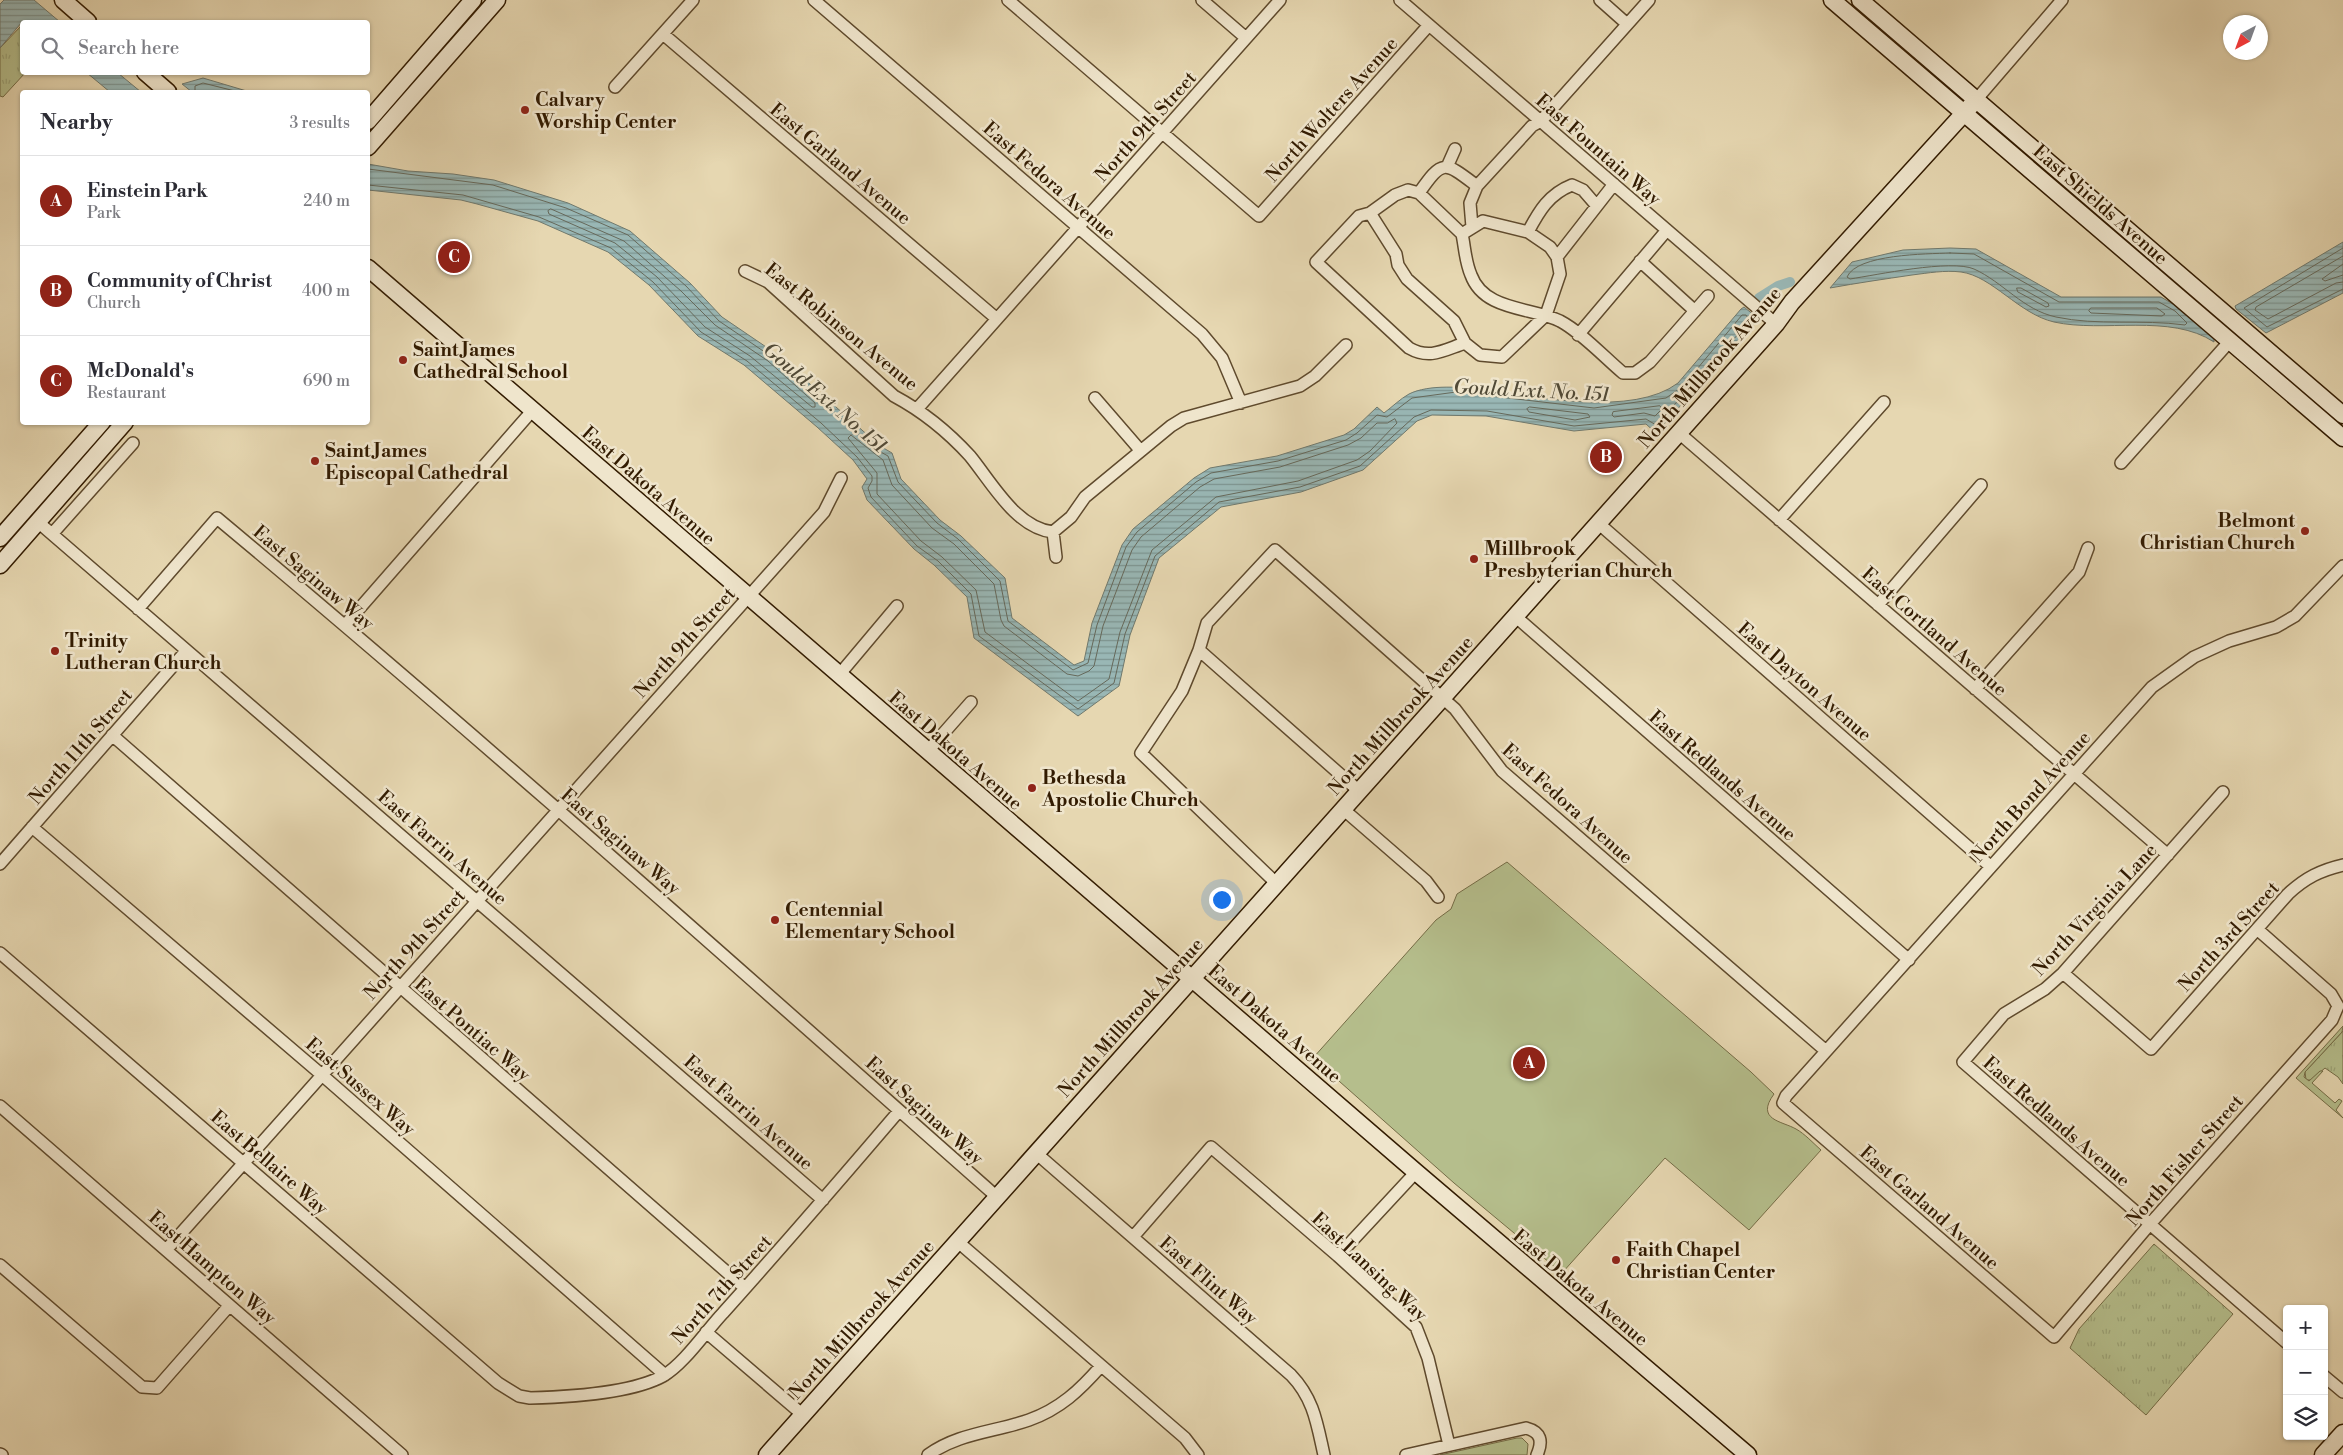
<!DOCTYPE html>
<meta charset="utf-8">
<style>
:root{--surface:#fff;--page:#f7f7f7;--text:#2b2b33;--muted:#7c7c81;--line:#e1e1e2;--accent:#8f2418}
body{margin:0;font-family:"Libre Bodoni",serif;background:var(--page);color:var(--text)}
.controls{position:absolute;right:15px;bottom:15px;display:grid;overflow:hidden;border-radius:5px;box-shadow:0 1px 4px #0004}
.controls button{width:45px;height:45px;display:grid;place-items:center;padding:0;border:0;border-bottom:1px solid var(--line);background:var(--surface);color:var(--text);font:25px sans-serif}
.compass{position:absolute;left:2223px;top:15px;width:45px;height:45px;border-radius:50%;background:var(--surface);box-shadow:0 1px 4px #0004;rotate:221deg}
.you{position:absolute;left:1221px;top:899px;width:18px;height:18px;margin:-12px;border:4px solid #fff;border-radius:50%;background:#1a73e8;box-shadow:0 0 0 8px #1a73e833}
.badge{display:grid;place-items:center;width:32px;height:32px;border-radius:50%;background:var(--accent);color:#fff;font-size:16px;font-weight:700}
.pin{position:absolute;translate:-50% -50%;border:2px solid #fff;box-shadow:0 1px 5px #0006}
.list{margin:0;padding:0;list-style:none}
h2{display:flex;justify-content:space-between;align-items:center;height:65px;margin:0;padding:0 20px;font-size:21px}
h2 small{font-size:16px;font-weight:400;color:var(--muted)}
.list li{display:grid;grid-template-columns:32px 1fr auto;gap:15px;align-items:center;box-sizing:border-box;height:90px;padding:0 20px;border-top:1px solid var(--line)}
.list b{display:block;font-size:19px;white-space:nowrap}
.list p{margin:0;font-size:16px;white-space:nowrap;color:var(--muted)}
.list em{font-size:16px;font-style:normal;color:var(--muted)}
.icon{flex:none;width:28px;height:28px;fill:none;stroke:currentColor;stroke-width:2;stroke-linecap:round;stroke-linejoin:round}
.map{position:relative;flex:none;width:2343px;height:1455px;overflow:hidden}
.search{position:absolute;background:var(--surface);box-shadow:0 1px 4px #0004;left:20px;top:20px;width:350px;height:55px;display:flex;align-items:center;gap:12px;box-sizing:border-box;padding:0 18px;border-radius:5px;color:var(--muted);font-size:19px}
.panel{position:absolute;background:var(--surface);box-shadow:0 1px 4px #0004;left:20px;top:90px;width:350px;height:335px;border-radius:5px}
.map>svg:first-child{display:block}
</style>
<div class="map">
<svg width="2343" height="1455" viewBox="0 0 2343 1455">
<defs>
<pattern id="grass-tufts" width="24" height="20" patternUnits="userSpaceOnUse" patternTransform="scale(1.25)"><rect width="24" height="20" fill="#b5be8c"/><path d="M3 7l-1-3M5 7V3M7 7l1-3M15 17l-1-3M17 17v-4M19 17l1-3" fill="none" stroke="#9ca377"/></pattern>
<pattern id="water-rules" width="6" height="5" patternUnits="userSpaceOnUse" patternTransform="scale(1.25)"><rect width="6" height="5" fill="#99b7b5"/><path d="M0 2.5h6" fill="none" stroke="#7d9491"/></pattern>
</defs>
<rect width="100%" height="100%" fill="#e6d7b1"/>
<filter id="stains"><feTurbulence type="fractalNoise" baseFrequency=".004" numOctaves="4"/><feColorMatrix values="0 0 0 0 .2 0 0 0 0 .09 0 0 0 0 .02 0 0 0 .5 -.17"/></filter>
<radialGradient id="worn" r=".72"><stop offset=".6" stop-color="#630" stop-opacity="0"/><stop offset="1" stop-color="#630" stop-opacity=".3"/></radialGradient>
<path fill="url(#grass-tufts)" stroke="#746c46" d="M22 25V72L25 73 3 97 0 96V48Z
M2343 1031V1084L2338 1077 2325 1068 2311 1080H2306L2305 1072Z
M2154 1244 2233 1314 2146 1415 2070 1348 2079 1329Z"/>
<path fill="#b5be8c" stroke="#746c46" d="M1507 862 1751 1072 1774 1094C1755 1120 1782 1121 1796 1129 1805 1134 1813 1143 1821 1150L1749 1230 1665 1158 1562 1273 1454 1183 1313 1058 1436 920 1451 909 1457 894Z
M2343 1026 2342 1032 2305 1072 2304 1077 2309 1081 2320 1071H2323L2312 1083 2335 1103 2339 1099 2342 1101 2336 1110 2343 1118 2296 1078Z
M1517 1438H1522L1528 1444 1527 1455H1440Z"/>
<path fill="url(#water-rules)" stroke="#70796d" d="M4 0H34L60 22H22L0 48V4Z
M87 73H118L141 92H110Z
M203 78 250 92H192L182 84Z
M368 164 408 171 453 174 494 180 568 203 630 231 690 283 722 317 775 353 880 446 892 453 901 479 940 520 961 536 1005 578 1012 618 1074 665 1084 661 1092 623 1122 545 1133 529 1194 478 1210 468 1277 456 1344 435 1354 429 1377 407 1384 413C1392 407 1400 399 1409 394 1429 384 1463 387 1484 390 1537 397 1633 417 1678 383L1741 309 1744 307 1755 316V323L1656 433 1646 424 1574 431 1486 416 1432 415 1417 421 1363 470 1301 492 1221 507 1159 558 1130 635 1119 686 1078 716 974 638 967 597 934 565 914 549 867 500 862 487 867 479 853 460 817 427 744 365 698 336 649 285 608 252 538 221 477 204 461 200 368 190Z
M2343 242V293L2266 333 2236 309 2235 306Z
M1950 248 1976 249 2061 297H2161L2178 307 2214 337V342C2170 313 2103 333 2054 322 2019 314 1992 276 1961 272 1945 270 1928 273 1912 275 1885 279 1857 283 1830 288L1852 262 1903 250Z"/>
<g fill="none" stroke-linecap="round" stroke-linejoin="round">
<path stroke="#66695b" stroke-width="1" d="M195 92V86L203 83 239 92
M368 169 493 185 566 208 628 235 686 286 719 321 772 357 877 450 888 456 898 482 937 523 958 539 1000 581 1008 621 1073 670 1088 663 1097 625 1126 547 1137 532 1196 482 1211 473 1278 461 1346 440 1357 433 1377 415 1387 417 1412 398 1456 392 1594 408 1666 398 1682 387 1742 315H1746L1750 321 1656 425 1646 419 1574 426 1487 411 1431 410 1414 417 1360 466 1300 487 1219 502 1155 556 1125 634 1114 683 1078 709 979 636 971 594 938 561 917 546 871 497 868 488 872 481V476L857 457 821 423 747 361 701 332 653 282 611 248 539 217 463 195 368 185
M551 209 624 241 681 291 715 325 768 361 815 403V407H812L750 356 705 327 657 277 615 243 549 214 548 211Z
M2343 248 2244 308 2267 327 2343 289
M1950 253 1974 254 2059 302H2159L2175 311 2187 323 2185 325C2142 319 2097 326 2056 317 2023 310 2003 282 1974 269 1951 259 1876 275 1850 279L1847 277C1857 254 1926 254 1950 253Z
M2343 256 2256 307 2255 310 2268 319 2336 283 2343 282
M2343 264 2322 279 2325 281 2343 275
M2017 288H2021L2048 303 2049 306 2046 307 2018 292Z
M2091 308H2157L2165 314 2162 316 2091 313 2089 311Z
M1660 406 1662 409 1655 416 1644 413 1614 417 1612 415 1613 412Z
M1530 407 1588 414 1590 417 1575 420 1529 412 1527 409Z
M1395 419 1397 423 1370 451 1357 460 1298 481 1216 497 1152 550 1120 632 1109 679 1078 701 985 632 976 590 942 557 921 541 877 494V473L848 438 851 435 883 460 892 485 932 528 954 544 994 584 1001 620 1004 626 1067 674 1078 676 1089 671 1094 666 1103 626 1132 550 1141 537 1200 487 1214 479 1280 467 1348 445 1361 438 1377 423H1387Z"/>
<path stroke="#99b7b5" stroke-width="10" d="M1759 298 1778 286 1790 282"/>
<defs>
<path id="street" d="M814 0 1202 334 1222 358 1241 403
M1008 0 1259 216 1429 25
M1202 0 1246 38
M1400 0 1776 324
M1600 0 1627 24
M663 34 997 319
M615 87 693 0
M1976 100 2062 0
M1447 167 1455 149
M1419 193C1443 159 1444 161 1477 186
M1370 213 1396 254 1398 265 1407 279 1454 321 1465 343 1480 355 1502 357 1546 315 1560 274 1557 257 1550 247 1528 232 1483 221 1462 234
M1472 227 1470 203 1477 186 1532 126 1541 121 1649 0
M1528 232C1539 211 1549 194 1572 185L1583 190 1596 205
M1557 257 1614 184
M1640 261 1695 311
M745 271 768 282 894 396C922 411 949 433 970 456 992 483 1016 528 1053 532
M1578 335 1667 230
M1465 343C1444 350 1430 360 1409 348L1316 262 1359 216 1370 213 1395 195 1408 190 1419 193 1462 234C1465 248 1465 261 1471 275 1484 311 1531 307 1560 321 1581 332 1604 357 1623 373H1635L1650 362 1708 296
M1095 398 1140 450
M917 409 1280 0
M1679 433 2168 855
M2121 463 2230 341
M1779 520 1884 402
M38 522 823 1200
M1597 522 1990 866
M1053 532 1071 517 1085 497 1171 426 1184 418 1300 386 1315 376 1346 345
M1053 532 1056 557
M52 534 133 443
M1878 605 1981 485
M138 609 217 518C482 739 739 969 997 1197
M1515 616 1909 960
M345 625 532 411
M1199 650 1359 791
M839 675 897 606
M1975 689 2079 572 2088 548
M112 735 745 1288
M927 752 971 702
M2223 792 2063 973 2045 989 2004 1014 1963 1062 2287 1343
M1343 809 1426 881 1438 897
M32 827 322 1075 665 1375
M0 864 186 651
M1276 883 1141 753 1182 691 1199 650 1207 623 1275 550 1455 709 1502 771 1826 1051
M2257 929 2331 994 2338 1006 2332 1020 2150 1224 2054 1337 1783 1103 1786 1096 2152 687 2194 657 2229 641 2276 627 2295 616 2343 566
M0 953 498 1383 519 1396 530 1398C567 1397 630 1394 663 1376 684 1364 706 1331 723 1313 783 1246 841 1179 899 1111
M2063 973 2151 1049 2288 894C2305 878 2321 870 2343 865
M0 1106 402 1455
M1036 1153 1291 1375C1314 1399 1317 1424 1324 1455
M1133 1237 1211 1147 1338 1256 1416 1327 1428 1358 1449 1445
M957 1241 1185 1438 1198 1455
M167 1249 824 512 841 478
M1338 1256 1416 1172
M0 1265 142 1387 157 1388 229 1306
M706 1332 803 1415
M2324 1376 2343 1392
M0 1454 2 1455
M928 1455C958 1433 995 1432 1029 1420 1060 1409 1080 1390 1101 1366
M1406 1455 1526 1428C1541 1432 1543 1441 1537 1455"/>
<path id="secondary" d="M63 0 88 22
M1832 0 2343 438
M1860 0 2343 415
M145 72 168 92
M368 121 473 0
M368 147 497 0
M368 268 1416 1172 1748 1455
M0 538 102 422
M0 565 125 422
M767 1455 1776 324 1792 302 1976 100
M2323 1455 2343 1433"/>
</defs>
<use href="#street" stroke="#5f4a2d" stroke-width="14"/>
<use href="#secondary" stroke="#321b01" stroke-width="19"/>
<use href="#street" stroke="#efe5cc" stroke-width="11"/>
<use href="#secondary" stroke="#efe5cc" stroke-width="16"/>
</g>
<g fill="#8f2418" stroke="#efe5cc" stroke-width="2">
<circle cx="525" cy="110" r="5"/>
<circle cx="403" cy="360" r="5"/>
<circle cx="315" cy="461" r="5"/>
<circle cx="2305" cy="531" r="5"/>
<circle cx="1474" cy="559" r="5"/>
<circle cx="55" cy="651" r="5"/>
<circle cx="1032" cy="788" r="5"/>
<circle cx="775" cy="920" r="5"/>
<circle cx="1616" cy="1260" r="5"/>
</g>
<g text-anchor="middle" stroke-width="5" stroke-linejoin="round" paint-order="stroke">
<g font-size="19" font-weight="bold" fill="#321b01" stroke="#efe5cc" text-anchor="start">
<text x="535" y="106">Calvary<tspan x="535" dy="22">Worship Center</tspan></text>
<text x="413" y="356">Saint James<tspan x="413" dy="22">Cathedral School</tspan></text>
<text x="325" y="457">Saint James<tspan x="325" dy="22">Episcopal Cathedral</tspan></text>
<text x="2295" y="527" text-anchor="end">Belmont<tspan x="2295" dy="22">Christian Church</tspan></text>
<text x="1484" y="555">Millbrook<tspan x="1484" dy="22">Presbyterian Church</tspan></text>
<text x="65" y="647">Trinity<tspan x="65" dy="22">Lutheran Church</tspan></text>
<text x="1042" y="784">Bethesda<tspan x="1042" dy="22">Apostolic Church</tspan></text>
<text x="785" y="916">Centennial<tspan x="785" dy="22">Elementary School</tspan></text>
<text x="1626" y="1256">Faith Chapel<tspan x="1626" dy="22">Christian Center</tspan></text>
</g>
<g font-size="19" fill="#321b01" stroke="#efe5cc">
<text transform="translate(1331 109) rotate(-48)" y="7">North Wolters Avenue</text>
<text transform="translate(1145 126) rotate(-48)" y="7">North 9th Street</text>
<text transform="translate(1599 149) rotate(41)" y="7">East Fountain Way</text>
<text transform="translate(841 163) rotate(40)" y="7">East Garland Avenue</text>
<text transform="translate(1050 180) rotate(41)" y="7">East Fedora Avenue</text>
<text transform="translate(2101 204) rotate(41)" y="7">East Shields Avenue</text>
<text transform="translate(842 326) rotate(39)" y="7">East Robinson Avenue</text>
<text transform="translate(1709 367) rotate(-49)" y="7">North Millbrook Avenue</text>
<text transform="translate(649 485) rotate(41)" y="7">East Dakota Avenue</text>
<text transform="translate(314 577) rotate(40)" y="7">East Saginaw Way</text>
<text transform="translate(1935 631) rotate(41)" y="7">East Cortland Avenue</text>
<text transform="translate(684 642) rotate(-48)" y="7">North 9th Street</text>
<text transform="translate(1805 681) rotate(41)" y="7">East Dayton Avenue</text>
<text transform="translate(1400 715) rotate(-48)" y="7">North Millbrook Avenue</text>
<text transform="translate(80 746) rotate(-49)" y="7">North 11th Street</text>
<text transform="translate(956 750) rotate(41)" y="7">East Dakota Avenue</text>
<text transform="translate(1723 775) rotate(41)" y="7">East Redlands Avenue</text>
<text transform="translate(2030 796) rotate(-48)" y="7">North Bond Avenue</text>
<text transform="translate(1568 803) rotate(42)" y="7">East Fedora Avenue</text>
<text transform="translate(621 841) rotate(41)" y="7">East Saginaw Way</text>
<text transform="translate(443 847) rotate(41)" y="7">East Farrin Avenue</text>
<text transform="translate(2094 909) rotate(-47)" y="7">North Virginia Lane</text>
<text transform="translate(2228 936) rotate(-48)" y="7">North 3rd Street</text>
<text transform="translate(414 944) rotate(-48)" y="7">North 9th Street</text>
<text transform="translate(1130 1017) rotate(-48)" y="7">North Millbrook Avenue</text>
<text transform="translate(1275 1023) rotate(41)" y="7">East Dakota Avenue</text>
<text transform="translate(473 1029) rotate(41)" y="7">East Pontiac Way</text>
<text transform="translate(361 1086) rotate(41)" y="7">East Sussex Way</text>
<text transform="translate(925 1110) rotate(42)" y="7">East Saginaw Way</text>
<text transform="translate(749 1112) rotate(41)" y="7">East Farrin Avenue</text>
<text transform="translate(2057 1121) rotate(41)" y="7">East Redlands Avenue</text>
<text transform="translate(2184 1160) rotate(-49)" y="7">North Fisher Street</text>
<text transform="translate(270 1162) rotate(41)" y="7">East Bellaire Way</text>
<text transform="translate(1930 1207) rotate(41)" y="7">East Garland Avenue</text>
<text transform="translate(1370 1266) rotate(43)" y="7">East Lansing Way</text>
<text transform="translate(213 1267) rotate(41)" y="7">East Hampton Way</text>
<text transform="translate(1209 1280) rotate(41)" y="7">East Flint Way</text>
<text transform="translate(1581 1287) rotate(40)" y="7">East Dakota Avenue</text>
<text transform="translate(721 1289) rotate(-48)" y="7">North 7th Street</text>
<text transform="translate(861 1319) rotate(-48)" y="7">North Millbrook Avenue</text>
</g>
<g font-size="20" font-style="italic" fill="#514a37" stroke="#efe5cc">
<text transform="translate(1531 390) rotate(3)" y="7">Gould Ext. No. 151</text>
<text transform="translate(825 397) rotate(41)" y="7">Gould Ext. No. 151</text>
</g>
</g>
<rect width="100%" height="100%" filter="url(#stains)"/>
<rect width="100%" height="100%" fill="url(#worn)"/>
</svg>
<div class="controls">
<button>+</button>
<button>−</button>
<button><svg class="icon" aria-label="layers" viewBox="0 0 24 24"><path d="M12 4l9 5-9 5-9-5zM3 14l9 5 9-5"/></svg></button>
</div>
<svg class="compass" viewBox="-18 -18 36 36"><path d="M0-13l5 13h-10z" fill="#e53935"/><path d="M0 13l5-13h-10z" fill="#7c7c81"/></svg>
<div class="you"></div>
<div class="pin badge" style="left:1529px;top:1063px">A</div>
<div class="pin badge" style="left:1606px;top:457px">B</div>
<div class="pin badge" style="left:454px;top:257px">C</div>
<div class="search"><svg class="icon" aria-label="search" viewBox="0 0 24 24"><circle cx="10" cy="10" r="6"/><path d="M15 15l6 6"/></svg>Search here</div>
<section class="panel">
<h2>Nearby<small>3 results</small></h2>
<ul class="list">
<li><span class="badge">A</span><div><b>Einstein Park</b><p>Park</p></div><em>240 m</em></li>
<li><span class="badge">B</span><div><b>Community of Christ</b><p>Church</p></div><em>400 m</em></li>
<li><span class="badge">C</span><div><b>McDonald's</b><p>Restaurant</p></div><em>690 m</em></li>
</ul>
</section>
</div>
